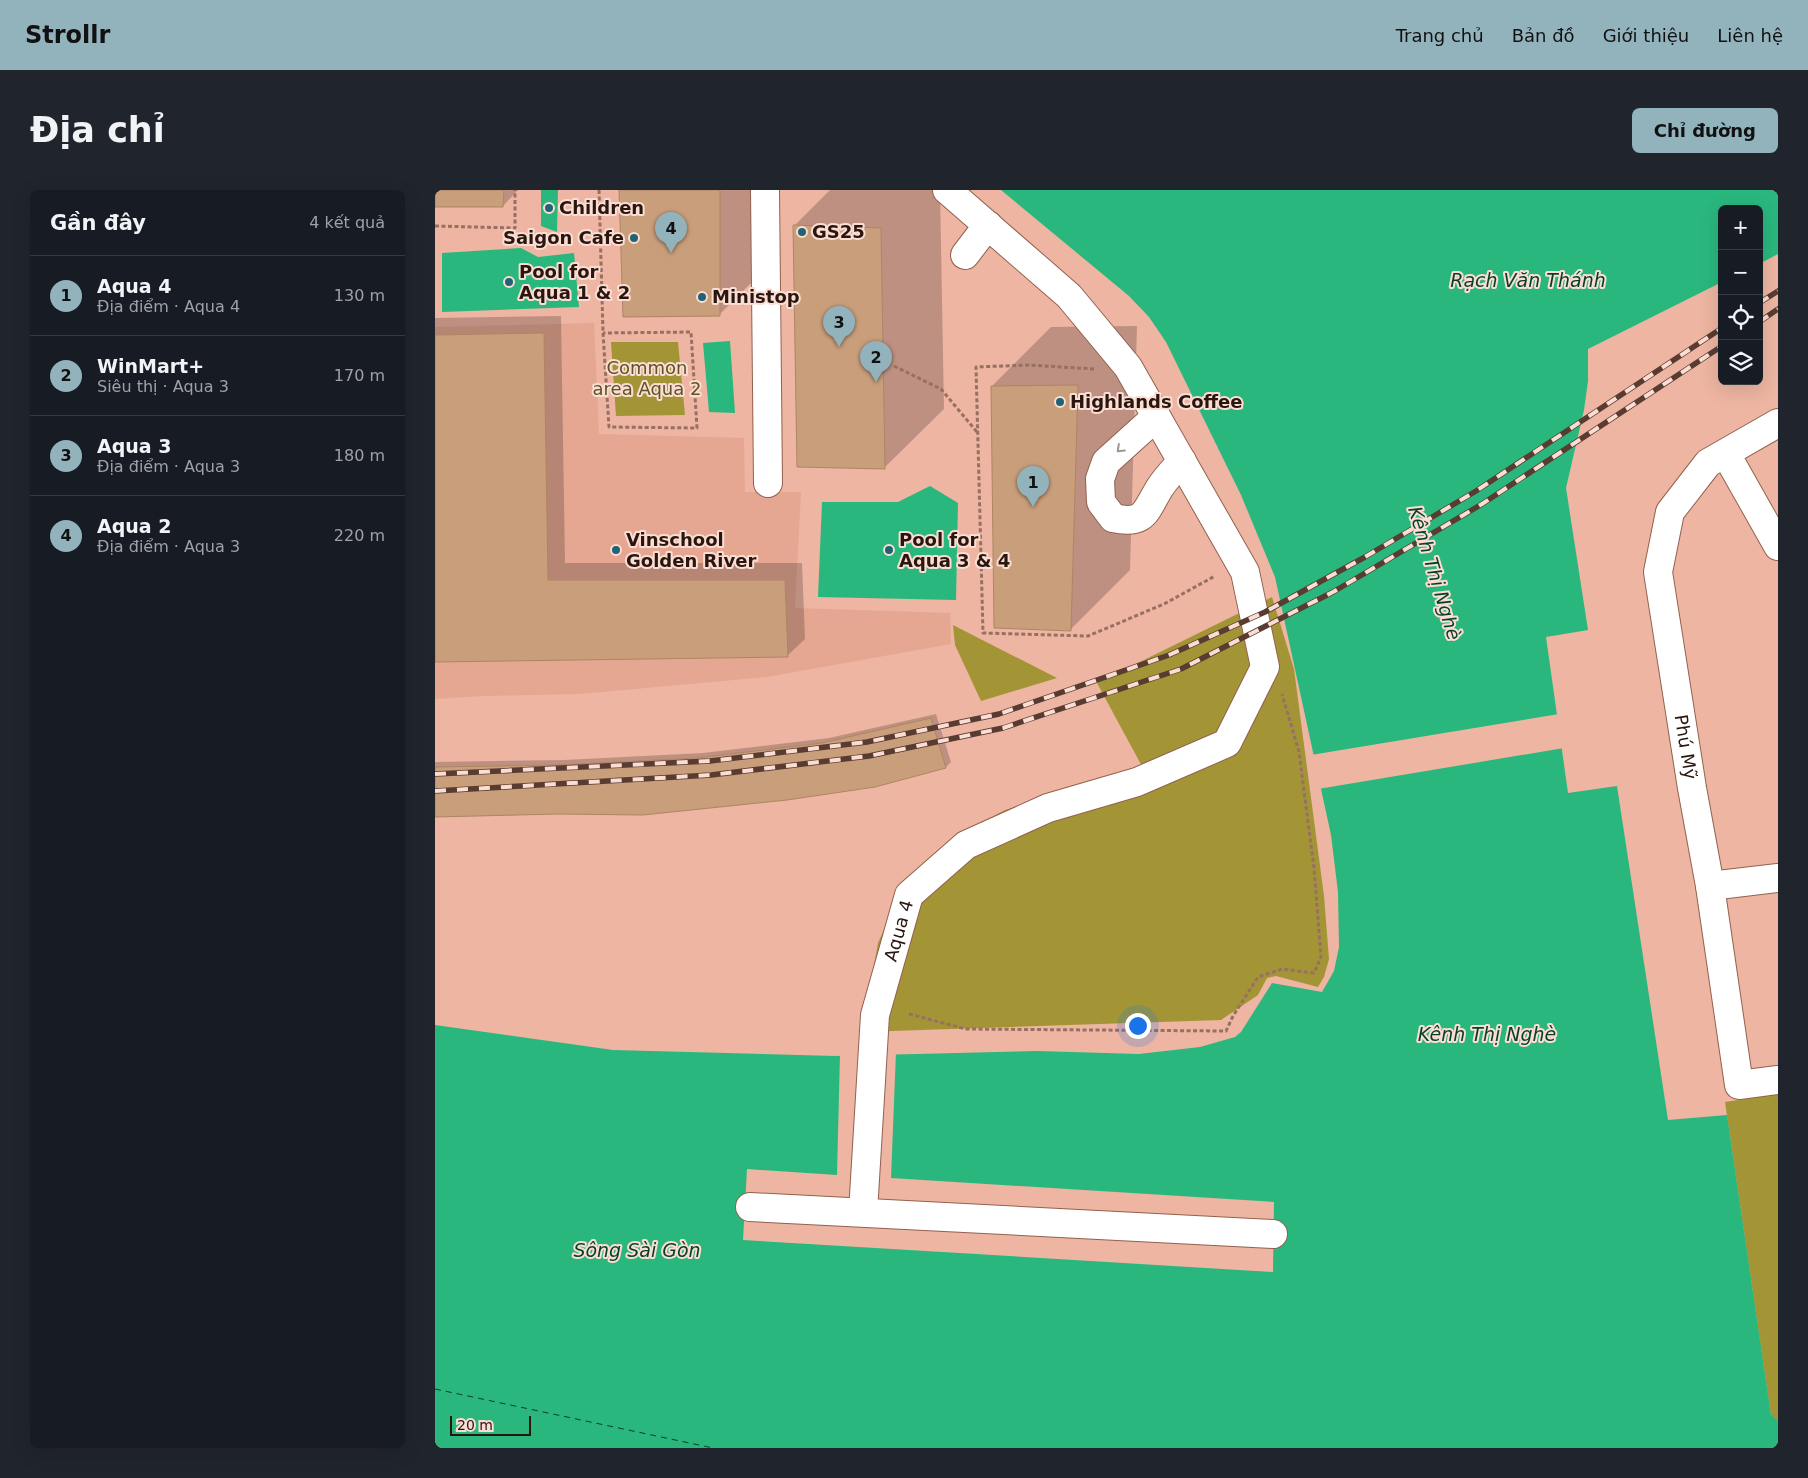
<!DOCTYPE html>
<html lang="vi">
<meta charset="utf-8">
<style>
:root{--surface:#171b24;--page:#20242c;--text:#f1f3f6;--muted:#9ea1a6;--line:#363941;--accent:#92b2bc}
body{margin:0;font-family:"DejaVu Sans",sans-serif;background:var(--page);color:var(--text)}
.controls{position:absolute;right:15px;top:15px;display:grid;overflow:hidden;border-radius:8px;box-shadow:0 5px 20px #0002}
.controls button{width:45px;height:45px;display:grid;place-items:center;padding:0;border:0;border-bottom:1px solid var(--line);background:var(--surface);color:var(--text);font:25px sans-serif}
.scale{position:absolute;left:15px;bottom:12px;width:81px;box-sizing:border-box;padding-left:5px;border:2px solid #29160f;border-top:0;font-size:14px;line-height:18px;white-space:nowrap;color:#29160f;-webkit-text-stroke:4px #fbddd3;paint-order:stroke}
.you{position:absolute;left:702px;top:835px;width:18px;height:18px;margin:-12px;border:4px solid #fff;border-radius:50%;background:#1a73e8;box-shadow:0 0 0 8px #1a73e833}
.badge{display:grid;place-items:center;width:32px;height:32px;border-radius:50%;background:var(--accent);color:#111;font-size:16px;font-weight:700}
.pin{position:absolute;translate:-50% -41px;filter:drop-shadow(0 1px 2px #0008)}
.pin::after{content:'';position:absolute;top:26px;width:18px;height:15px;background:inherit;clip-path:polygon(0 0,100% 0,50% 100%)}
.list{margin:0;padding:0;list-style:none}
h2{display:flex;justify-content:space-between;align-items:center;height:65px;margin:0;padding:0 20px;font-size:21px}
h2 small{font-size:16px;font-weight:400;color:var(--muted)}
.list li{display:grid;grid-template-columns:32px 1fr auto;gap:15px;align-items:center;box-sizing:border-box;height:80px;padding:0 20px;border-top:1px solid var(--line)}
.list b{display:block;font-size:19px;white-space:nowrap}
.list p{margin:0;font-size:16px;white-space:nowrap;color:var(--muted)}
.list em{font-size:16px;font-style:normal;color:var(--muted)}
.icon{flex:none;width:28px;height:28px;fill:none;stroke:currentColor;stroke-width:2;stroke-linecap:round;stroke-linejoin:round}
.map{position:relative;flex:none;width:1343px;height:1258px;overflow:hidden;border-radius:8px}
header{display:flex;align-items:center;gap:30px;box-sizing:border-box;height:70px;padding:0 25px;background:var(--accent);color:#111}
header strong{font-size:24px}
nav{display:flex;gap:28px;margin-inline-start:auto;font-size:18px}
.intro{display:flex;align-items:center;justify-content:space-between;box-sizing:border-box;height:120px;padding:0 30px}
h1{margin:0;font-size:35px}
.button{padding:12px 22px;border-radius:8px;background:var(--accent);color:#111;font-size:18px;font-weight:700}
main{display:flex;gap:30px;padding:0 30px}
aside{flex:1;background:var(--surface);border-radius:8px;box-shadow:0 5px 20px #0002}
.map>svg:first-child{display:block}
</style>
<header>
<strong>Strollr</strong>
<nav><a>Trang chủ</a><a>Bản đồ</a><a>Giới thiệu</a><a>Liên hệ</a></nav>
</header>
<div class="intro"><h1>Địa chỉ</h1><a class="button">Chỉ đường</a></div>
<main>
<aside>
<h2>Gần đây<small>4 kết quả</small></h2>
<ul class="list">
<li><span class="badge">1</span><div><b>Aqua 4</b><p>Địa điểm · Aqua 4</p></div><em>130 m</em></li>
<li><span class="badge">2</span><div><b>WinMart+</b><p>Siêu thị · Aqua 3</p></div><em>170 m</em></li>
<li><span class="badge">3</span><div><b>Aqua 3</b><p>Địa điểm · Aqua 3</p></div><em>180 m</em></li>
<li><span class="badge">4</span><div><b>Aqua 2</b><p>Địa điểm · Aqua 3</p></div><em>220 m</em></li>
</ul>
</aside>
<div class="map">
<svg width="1343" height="1258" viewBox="0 0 1343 1258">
<rect width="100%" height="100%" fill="#edb5a2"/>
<path fill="#e5a791" d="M159 133 164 244 309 248 310 302H366L360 418 515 423 516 454 332 487 145 504 49 506 0 509V137Z"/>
<path fill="#a39535" d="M176 152H243L250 225 181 226Z
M837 407 859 479 889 706 894 769 889 787 883 797 841 786 832 788 823 805 786 830 427 842 443 753 452 733 466 707 520 647 570 620 709 580 662 493Z
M518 435 622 488 546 511 520 455Z
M1343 904V1231L1336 1226 1290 912Z"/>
<path fill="#29b77d" d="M106 0H123L122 42 106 36Z
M566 0H1343V64L1324 74V19H1287V92L1153 159V191L1149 220 1131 298 1153 440 1111 447 1133 603 1182 596 1233 930 1292 925 1336 1225 1343 1231V1258H0V835L178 860 400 866 602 861 704 864 765 857 800 847 806 842 837 793 887 802 899 781 904 757 903 702 896 645 840 387 806 305 731 152 714 127 694 106Z
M86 58 103 67 139 63 144 117 7 122V63Z
M295 151 300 223 274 222 268 153Z
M495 296 523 313 521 410 383 407 387 312H463Z"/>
<path fill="#edb5a2" d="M1124 524 1129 558 883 599 876 565Z
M461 862 456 988 839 1012 838 1082 308 1050 312 979 402 985 405 864Z"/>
<path fill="#0003" d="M0 0H83L68 16H0Z
M186 0H344V65L285 124Z
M395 0H505L509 219 449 278 359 36Z
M126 126 130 373H367L370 449 352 466 0 471V128Z
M702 136 695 380 636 439 557 196 616 137Z
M501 524 516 572 511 577 123 622 0 626V572L129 570 268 563 394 548Z"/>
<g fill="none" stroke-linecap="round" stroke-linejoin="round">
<path stroke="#053f28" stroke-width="1" stroke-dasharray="6 5" stroke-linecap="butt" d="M0 1199 278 1258"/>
</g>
<path fill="#c99e7b" stroke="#af8563" d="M0 0H69L68 17H0Z
M184 0H285V126L188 127Z
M358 35 446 38 450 279 362 277Z
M109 143 113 390H350L353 467 0 472V145Z
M643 195 636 441 559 438 556 196Z
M496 528 511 578 440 597 352 610 208 625 123 624 0 627V577L123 575 262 568 387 553Z"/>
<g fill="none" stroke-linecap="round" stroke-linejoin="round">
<defs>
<g id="minor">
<path d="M330 0 333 293"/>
<path d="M530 65 553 35"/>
<path d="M722 228 712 235 671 272 665 289 666 312 678 328C710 335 710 322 724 299 730 289 739 280 747 271"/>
<path id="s1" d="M1343 233 1273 273 1235 322 1223 382 1257 598 1275 696 1304 895 1343 890"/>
<path d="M1291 264 1343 356"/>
<path d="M1275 696 1343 688"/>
<path d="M315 1017 838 1044"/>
<path id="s2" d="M428 1022 440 825 474 705 531 655 613 618 702 592 792 553 830 477 810 382 693 177 634 106 512 0"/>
</g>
</defs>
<use href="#minor" stroke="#92614f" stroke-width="30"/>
<path stroke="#987062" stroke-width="3" stroke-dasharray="4 2.5" stroke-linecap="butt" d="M164 0 168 143 174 237 262 238 256 142 168 143
M0 36 80 38V0
M459 176 506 199 542 242
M659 179 594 175 541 177 548 443 653 446 729 414 780 386
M474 824 531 839 791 841 798 826 823 787 847 779 879 783 886 767 879 678 864 562 847 504"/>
<use href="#minor" stroke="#fff" stroke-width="28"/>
<defs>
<path id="rail" d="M1324 113 1343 101
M1324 132 1343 119
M0 584 275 571 432 552 564 524 734 465 830 422 930 367 1041 301 1287 138
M0 601 276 585 434 566 568 538 746 479 898 402 1047 314 1287 156"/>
</defs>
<use href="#rail" stroke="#583c32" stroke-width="5.5"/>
<use href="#rail" stroke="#fbddd3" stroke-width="4" stroke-dasharray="11" stroke-linecap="butt"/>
</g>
<defs><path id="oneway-chevron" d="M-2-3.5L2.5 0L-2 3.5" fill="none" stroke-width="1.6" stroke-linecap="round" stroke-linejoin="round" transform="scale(1.25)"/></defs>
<use stroke="#9f9693" href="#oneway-chevron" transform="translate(685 259) rotate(137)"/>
<g fill="#1f6375" stroke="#fbddd3" stroke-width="2">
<circle cx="114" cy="18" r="5"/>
<circle cx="367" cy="42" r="5"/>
<circle cx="199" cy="48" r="5"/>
<circle cx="74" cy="92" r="5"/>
<circle cx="267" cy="107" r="5"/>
<circle cx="625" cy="212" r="5"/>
<circle cx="181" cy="360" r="5"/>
<circle cx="454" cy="360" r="5"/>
</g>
<g text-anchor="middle" stroke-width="4" stroke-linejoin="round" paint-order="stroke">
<g font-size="18" font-weight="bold" fill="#29160f" stroke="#fbddd3" text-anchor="start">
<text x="124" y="24">Children</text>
<text x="377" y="48">GS25</text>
<text x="189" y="54" text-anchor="end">Saigon Cafe</text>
<text x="84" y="88">Pool for<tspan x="84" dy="21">Aqua 1 &amp; 2</tspan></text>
<text x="277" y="113">Ministop</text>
<text x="635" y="218">Highlands Coffee</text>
<text x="191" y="356">Vinschool<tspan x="191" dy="21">Golden River</tspan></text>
<text x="464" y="356">Pool for<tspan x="464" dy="21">Aqua 3 &amp; 4</tspan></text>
</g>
<g font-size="18" fill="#5c5422" stroke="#fbddd3">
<text x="212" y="184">Common<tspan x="212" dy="21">area Aqua 2</tspan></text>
</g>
<g font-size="18" fill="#29160f" stroke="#fbddd3">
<text dy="6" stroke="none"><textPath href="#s1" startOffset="381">Phú Mỹ</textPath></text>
<text dy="6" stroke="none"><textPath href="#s2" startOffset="285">Aqua 4</textPath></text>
</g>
<g font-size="19" font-style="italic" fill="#053f28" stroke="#fbddd3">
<text x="1093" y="97">Rạch Văn Thánh</text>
<text transform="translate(1000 383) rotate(73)" y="7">Kênh Thị Nghè</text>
<text x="1052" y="851">Kênh Thị Nghè</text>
<text x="202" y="1067">Sông Sài Gòn</text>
</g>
</g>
</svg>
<div class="controls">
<button>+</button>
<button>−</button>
<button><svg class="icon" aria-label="locate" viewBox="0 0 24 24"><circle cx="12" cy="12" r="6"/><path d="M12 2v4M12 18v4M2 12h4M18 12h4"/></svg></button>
<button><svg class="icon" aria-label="layers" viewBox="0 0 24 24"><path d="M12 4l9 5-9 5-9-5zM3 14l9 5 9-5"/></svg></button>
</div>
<div class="scale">20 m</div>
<div class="you"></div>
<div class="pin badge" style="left:598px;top:317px">1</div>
<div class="pin badge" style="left:441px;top:192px">2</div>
<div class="pin badge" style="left:404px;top:157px">3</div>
<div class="pin badge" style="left:236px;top:63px">4</div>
</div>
</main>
